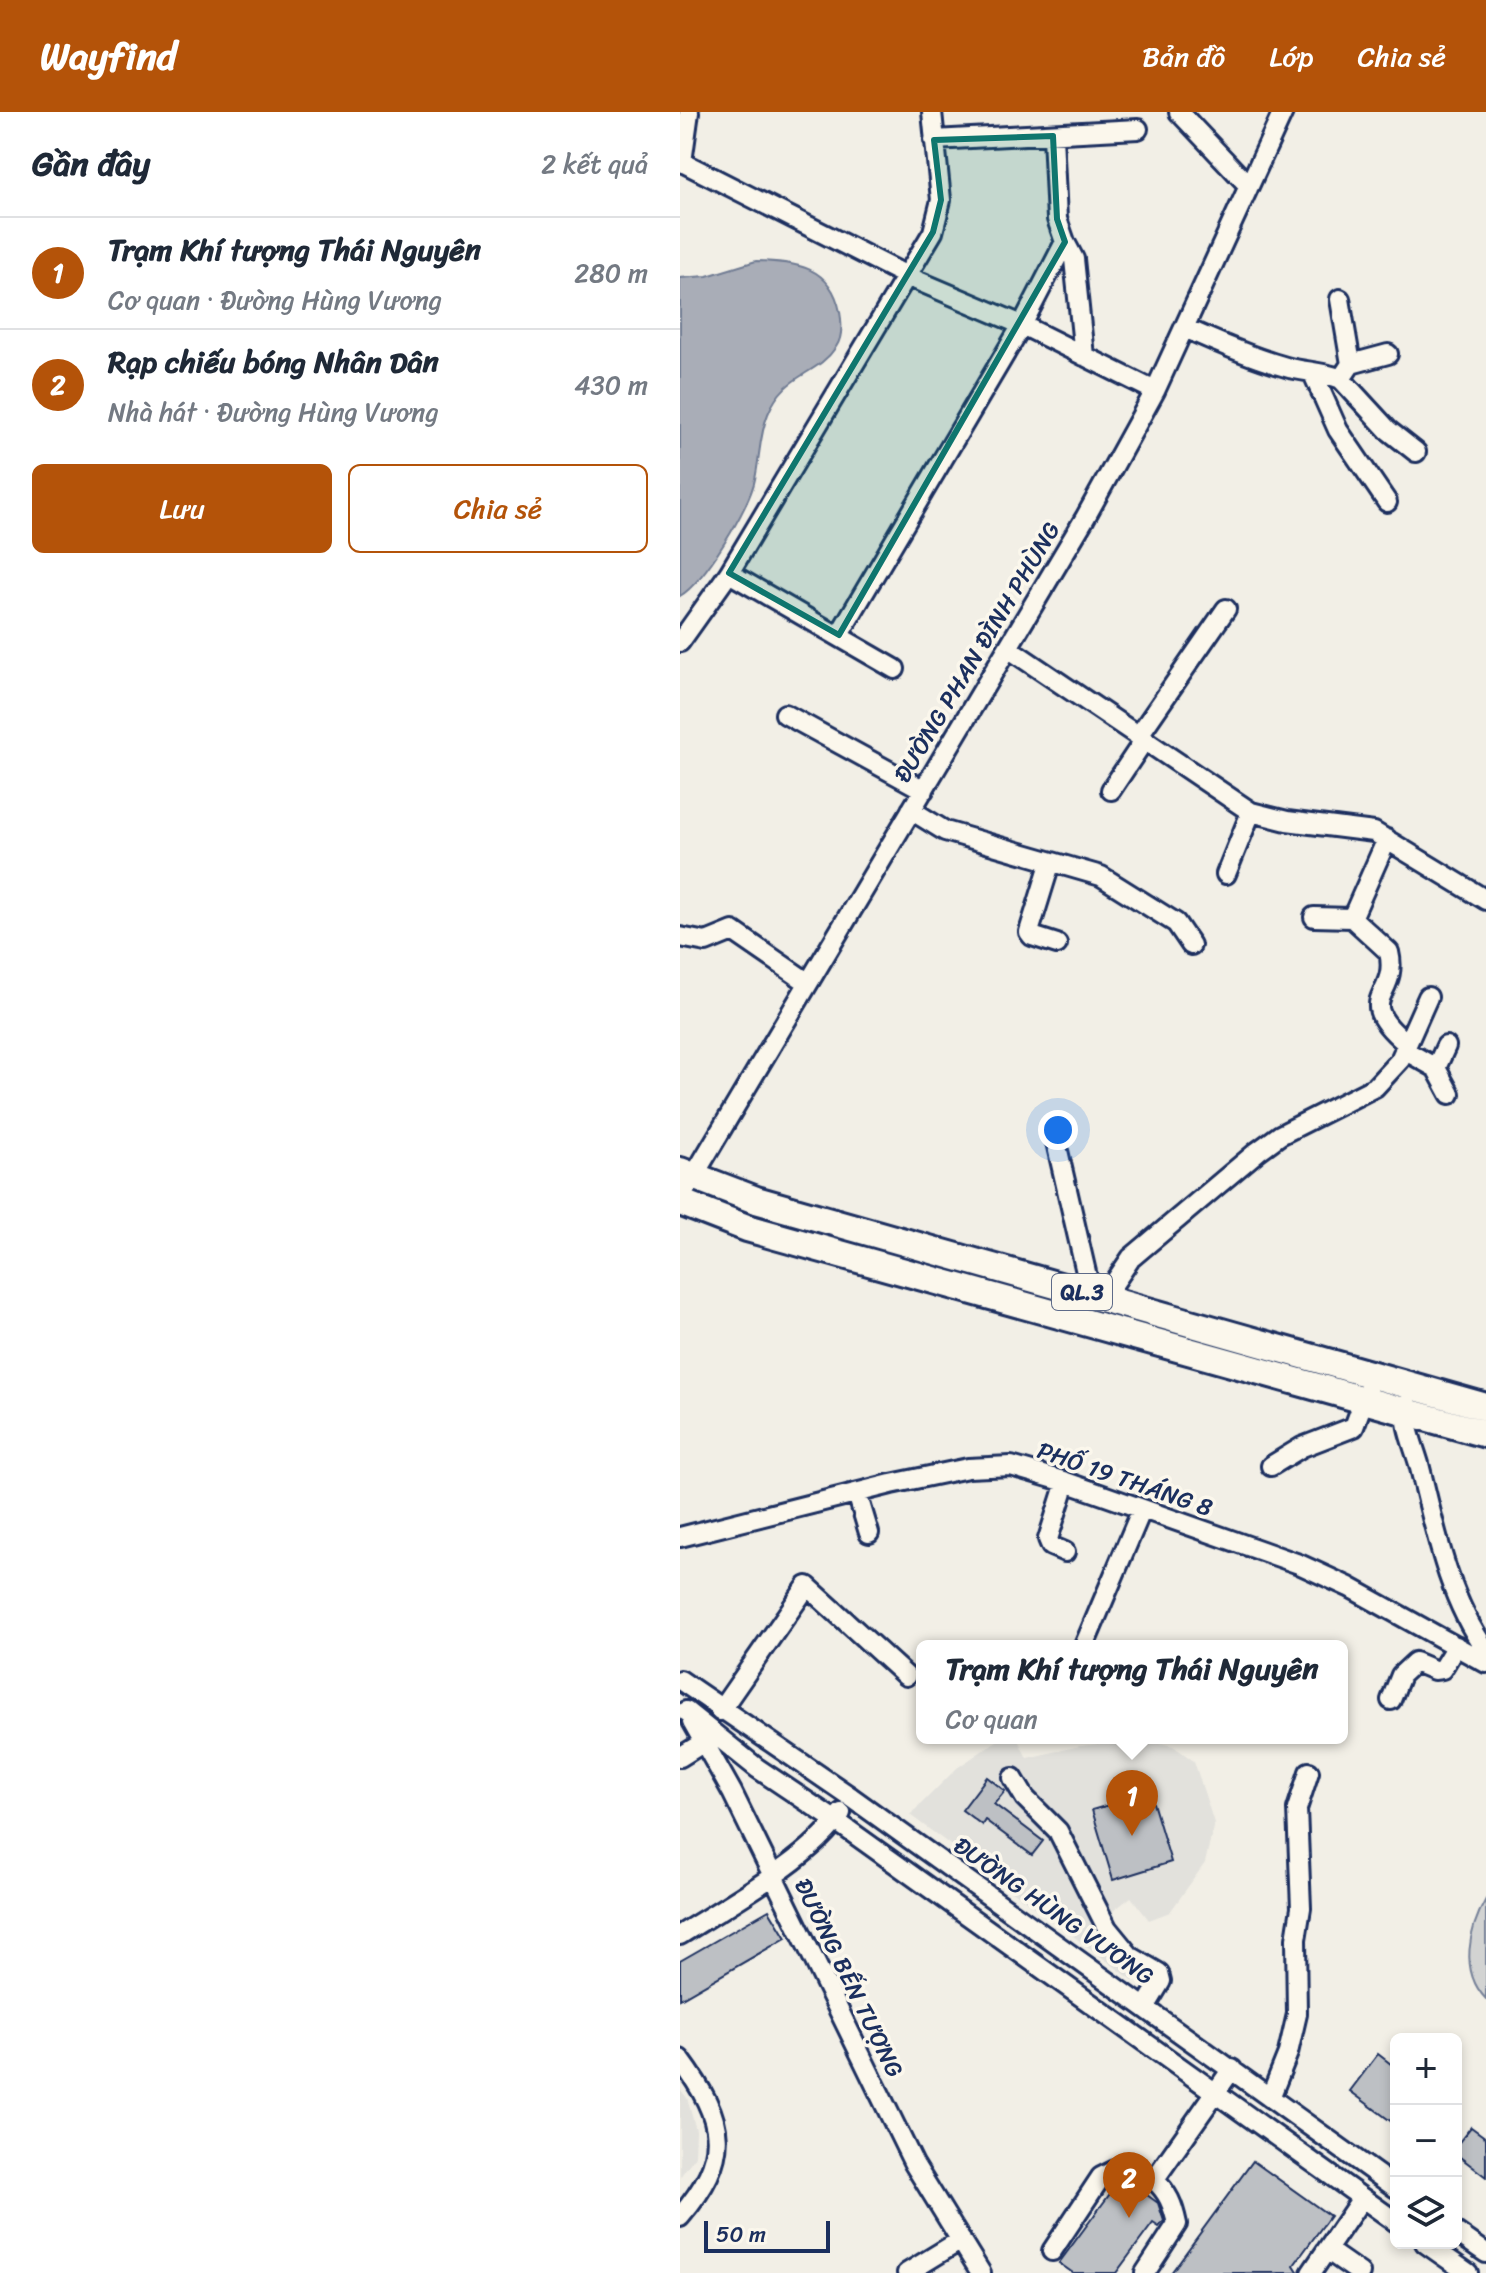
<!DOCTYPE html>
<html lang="vi">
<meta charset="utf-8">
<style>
:root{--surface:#fff;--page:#f2f2f3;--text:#1f2937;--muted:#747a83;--line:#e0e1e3;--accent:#b45309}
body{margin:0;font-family:Sriracha,sans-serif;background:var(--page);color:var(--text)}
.controls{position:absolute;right:24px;bottom:24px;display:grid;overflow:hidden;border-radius:12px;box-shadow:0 4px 12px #0003}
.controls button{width:72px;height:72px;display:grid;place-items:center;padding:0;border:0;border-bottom:2px solid var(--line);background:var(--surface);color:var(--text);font:40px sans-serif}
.scale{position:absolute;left:24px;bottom:20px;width:126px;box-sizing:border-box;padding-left:8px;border:4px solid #1b2f5e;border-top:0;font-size:22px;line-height:28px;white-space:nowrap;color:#1b2f5e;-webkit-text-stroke:6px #fbf7ec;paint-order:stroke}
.you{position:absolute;left:378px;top:1018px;width:28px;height:28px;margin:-20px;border:6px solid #fff;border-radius:50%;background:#1a73e8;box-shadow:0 0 0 12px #1a73e833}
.badge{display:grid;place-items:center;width:52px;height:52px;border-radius:50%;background:var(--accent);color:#fff;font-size:26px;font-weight:700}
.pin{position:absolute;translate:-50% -66px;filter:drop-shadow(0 2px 4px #0008)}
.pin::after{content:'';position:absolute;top:42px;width:28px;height:24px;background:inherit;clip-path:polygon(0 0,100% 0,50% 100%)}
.popup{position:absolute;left:236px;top:1528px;width:432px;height:104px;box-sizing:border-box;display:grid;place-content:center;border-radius:12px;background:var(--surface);filter:drop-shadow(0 2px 6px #0005);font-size:26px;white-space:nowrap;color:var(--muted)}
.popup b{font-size:30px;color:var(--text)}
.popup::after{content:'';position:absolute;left:50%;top:100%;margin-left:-16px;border:16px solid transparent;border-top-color:var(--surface)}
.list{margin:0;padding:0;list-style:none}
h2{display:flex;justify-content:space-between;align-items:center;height:104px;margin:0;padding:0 32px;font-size:34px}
h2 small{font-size:26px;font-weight:400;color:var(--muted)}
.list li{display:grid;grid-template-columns:52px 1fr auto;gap:24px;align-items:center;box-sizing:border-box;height:112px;padding:0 32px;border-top:2px solid var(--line)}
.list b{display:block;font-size:30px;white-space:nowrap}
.list p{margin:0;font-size:26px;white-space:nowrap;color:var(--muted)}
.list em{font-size:26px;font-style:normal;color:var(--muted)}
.actions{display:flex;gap:16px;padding:24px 32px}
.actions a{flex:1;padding:18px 0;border:2px solid var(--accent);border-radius:12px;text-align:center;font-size:28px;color:var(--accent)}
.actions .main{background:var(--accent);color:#fff}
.icon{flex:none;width:44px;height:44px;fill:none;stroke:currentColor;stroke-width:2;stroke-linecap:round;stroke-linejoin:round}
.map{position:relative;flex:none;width:806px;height:2161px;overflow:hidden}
header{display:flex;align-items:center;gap:48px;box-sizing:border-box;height:112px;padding:0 40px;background:var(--accent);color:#fff}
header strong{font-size:38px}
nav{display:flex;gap:44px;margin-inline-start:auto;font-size:28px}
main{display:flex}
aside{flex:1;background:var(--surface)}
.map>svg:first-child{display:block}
</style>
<header>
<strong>Wayfind</strong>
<nav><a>Bản đồ</a><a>Lớp</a><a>Chia sẻ</a></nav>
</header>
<main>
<aside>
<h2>Gần đây<small>2 kết quả</small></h2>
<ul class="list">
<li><span class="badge">1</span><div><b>Trạm Khí tượng Thái Nguyên</b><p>Cơ quan · Đường Hùng Vương</p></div><em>280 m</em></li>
<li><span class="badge">2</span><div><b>Rạp chiếu bóng Nhân Dân</b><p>Nhà hát · Đường Hùng Vương</p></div><em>430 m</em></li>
</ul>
<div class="actions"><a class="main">Lưu</a><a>Chia sẻ</a></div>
</aside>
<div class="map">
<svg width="806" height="2161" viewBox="0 0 806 2161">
<rect width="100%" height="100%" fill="#f2efe6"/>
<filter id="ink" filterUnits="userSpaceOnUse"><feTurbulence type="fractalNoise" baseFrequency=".0125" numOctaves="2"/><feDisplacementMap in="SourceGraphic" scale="16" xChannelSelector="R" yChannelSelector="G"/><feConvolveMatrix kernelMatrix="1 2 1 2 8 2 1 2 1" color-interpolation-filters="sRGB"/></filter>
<g filter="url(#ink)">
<path fill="#e2e1dc" d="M321 1626H337L347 1646 400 1634 464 1627 493 1634 514 1649 534 1711 525 1751 490 1800 469 1808 451 1785 428 1803 466 1850 454 1869 230 1703 277 1656Z
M0 1977 7 1986 16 2018 15 2044 0 2065Z"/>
<path fill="#d2d3d2" stroke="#768198" stroke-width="2" d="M806 1787V1887C779 1859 789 1817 806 1787Z"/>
<path fill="#a9adb7" stroke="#707b93" stroke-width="2" d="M76 149C116 150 151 154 160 200 162 211 163 225 156 235 136 265 105 260 88 302 79 324 80 345 75 367 70 395 24 470 0 484V166L27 164Z"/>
<path fill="#bdc0c4" stroke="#1b2f5e" stroke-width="2" d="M307 1665 325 1679 314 1692 363 1729 352 1743 305 1708 302 1713 282 1698Z
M470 1681 491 1750 433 1768 412 1698Z
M89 1798 106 1826 0 1887V1849Z
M698 1942 716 1956V2013L670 1979Z
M791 2015 806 2026V2065L776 2042V2034Z
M573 2049 650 2104 614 2153 619 2161H491Z
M438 2070 456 2075 478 2091 484 2109 479 2115 473 2111 436 2161H393L379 2151 432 2079 429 2074Z"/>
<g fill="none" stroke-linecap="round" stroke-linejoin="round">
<defs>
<path id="minor" d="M499 0 569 74
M254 28 458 17
M0 49 229 165 342 213 475 279
M2 50 9 0
M385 130 394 147 404 244
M660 187 671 252 661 267
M505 216C538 231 570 245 606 255 623 260 647 260 661 267L708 318 736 340
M671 252 708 242
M634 264 658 318 707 390
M49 461 215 557
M159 523 342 213 385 130 377 107 373 24
M0 530 49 461 253 120 261 88 252 0
M328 536 571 700 607 709 694 720 806 788
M105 602 244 678
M459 623 546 497
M431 678 465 627
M231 698 265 719 421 764 496 811 511 833
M707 727 672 806 709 840C720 886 670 884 726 931
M370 752 349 820 352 824 377 832
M546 762 571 700
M634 805 672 806
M0 825 26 830 53 819 127 870
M724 938 756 956 770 982
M756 956 766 934
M376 1030 411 1182
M0 1087 405 406 475 279 603 0
M424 1186 451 1146 578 1039 600 1023 695 975 720 948 748 885
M727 1292C723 1311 734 1334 739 1352 755 1415 767 1484 806 1538
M591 1354 622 1335 674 1315 688 1277
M177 1381 189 1421
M0 1425 211 1372 288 1356 331 1354 386 1370 619 1452 669 1475 806 1551
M385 1440 371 1434 368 1427 386 1370
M404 1534 462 1397
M0 1568 171 1685 716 2076
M711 1588 721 1563 735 1550 754 1558 762 1557 776 1534
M6 1599 77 1656 156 1709 716 2110
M40 1599 127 1474 226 1564
M12 1609 52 1680 234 2052 301 2161
M0 1645 24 1630
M333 1666 345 1686 378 1719 427 1816 450 1844 479 1861 481 1869 466 1894
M0 1823C47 1793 132 1747 161 1701
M0 1947C46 2009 52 2044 0 2105
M590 1986 608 1941 617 1902 616 1827 621 1796 617 1697 629 1660
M776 2120 806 2141
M745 2131 788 2161
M647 2138 680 2161
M372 2139 421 2065 437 2057 474 2068 552 1957
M227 2161 281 2128
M465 2161 497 2112C493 2093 488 2080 474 2068
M631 2161 682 2086"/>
<path id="highway" d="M0 1059 76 1088 806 1295
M0 1090 67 1116 806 1322"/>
</defs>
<use href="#minor" stroke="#1b2f5e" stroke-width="24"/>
<use href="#highway" stroke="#1b2f5e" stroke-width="32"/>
<use href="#minor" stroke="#fbf7ec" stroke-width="18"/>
<use href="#highway" stroke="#fbf7ec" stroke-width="26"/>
</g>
</g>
<path fill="#0f766e" fill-opacity="0.2" stroke="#0f766e" stroke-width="6" stroke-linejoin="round" d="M373 24 377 107 385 130 159 523 49 461 253 120 261 88 254 28Z"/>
<g text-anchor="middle" stroke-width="7" stroke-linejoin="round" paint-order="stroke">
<rect fill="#fbf7ec" stroke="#5e6b89" stroke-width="2" x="372" y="1162" width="60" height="36" rx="6"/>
<g font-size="22" font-weight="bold" fill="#1b2f5e">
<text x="402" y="1188">QL.3</text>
</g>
<g font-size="24" fill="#1b2f5e" stroke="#fbf7ec">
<text transform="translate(297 540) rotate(-59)" y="8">ĐƯỜNG PHAN ĐÌNH PHÙNG</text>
<text transform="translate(445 1367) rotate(19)" y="8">PHỐ 19 THÁNG 8</text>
<text transform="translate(374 1799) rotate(35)" y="8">ĐƯỜNG HÙNG VƯƠNG</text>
<text transform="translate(169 1866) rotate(64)" y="8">ĐƯỜNG BẾN TƯỢNG</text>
</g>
</g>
</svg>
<div class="controls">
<button>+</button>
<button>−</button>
<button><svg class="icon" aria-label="layers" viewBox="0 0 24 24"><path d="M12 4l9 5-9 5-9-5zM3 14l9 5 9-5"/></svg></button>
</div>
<div class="scale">50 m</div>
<div class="you"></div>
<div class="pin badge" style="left:452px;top:1724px">1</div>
<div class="popup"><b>Trạm Khí tượng Thái Nguyên</b>Cơ quan</div>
<div class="pin badge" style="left:449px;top:2106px">2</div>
</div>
</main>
